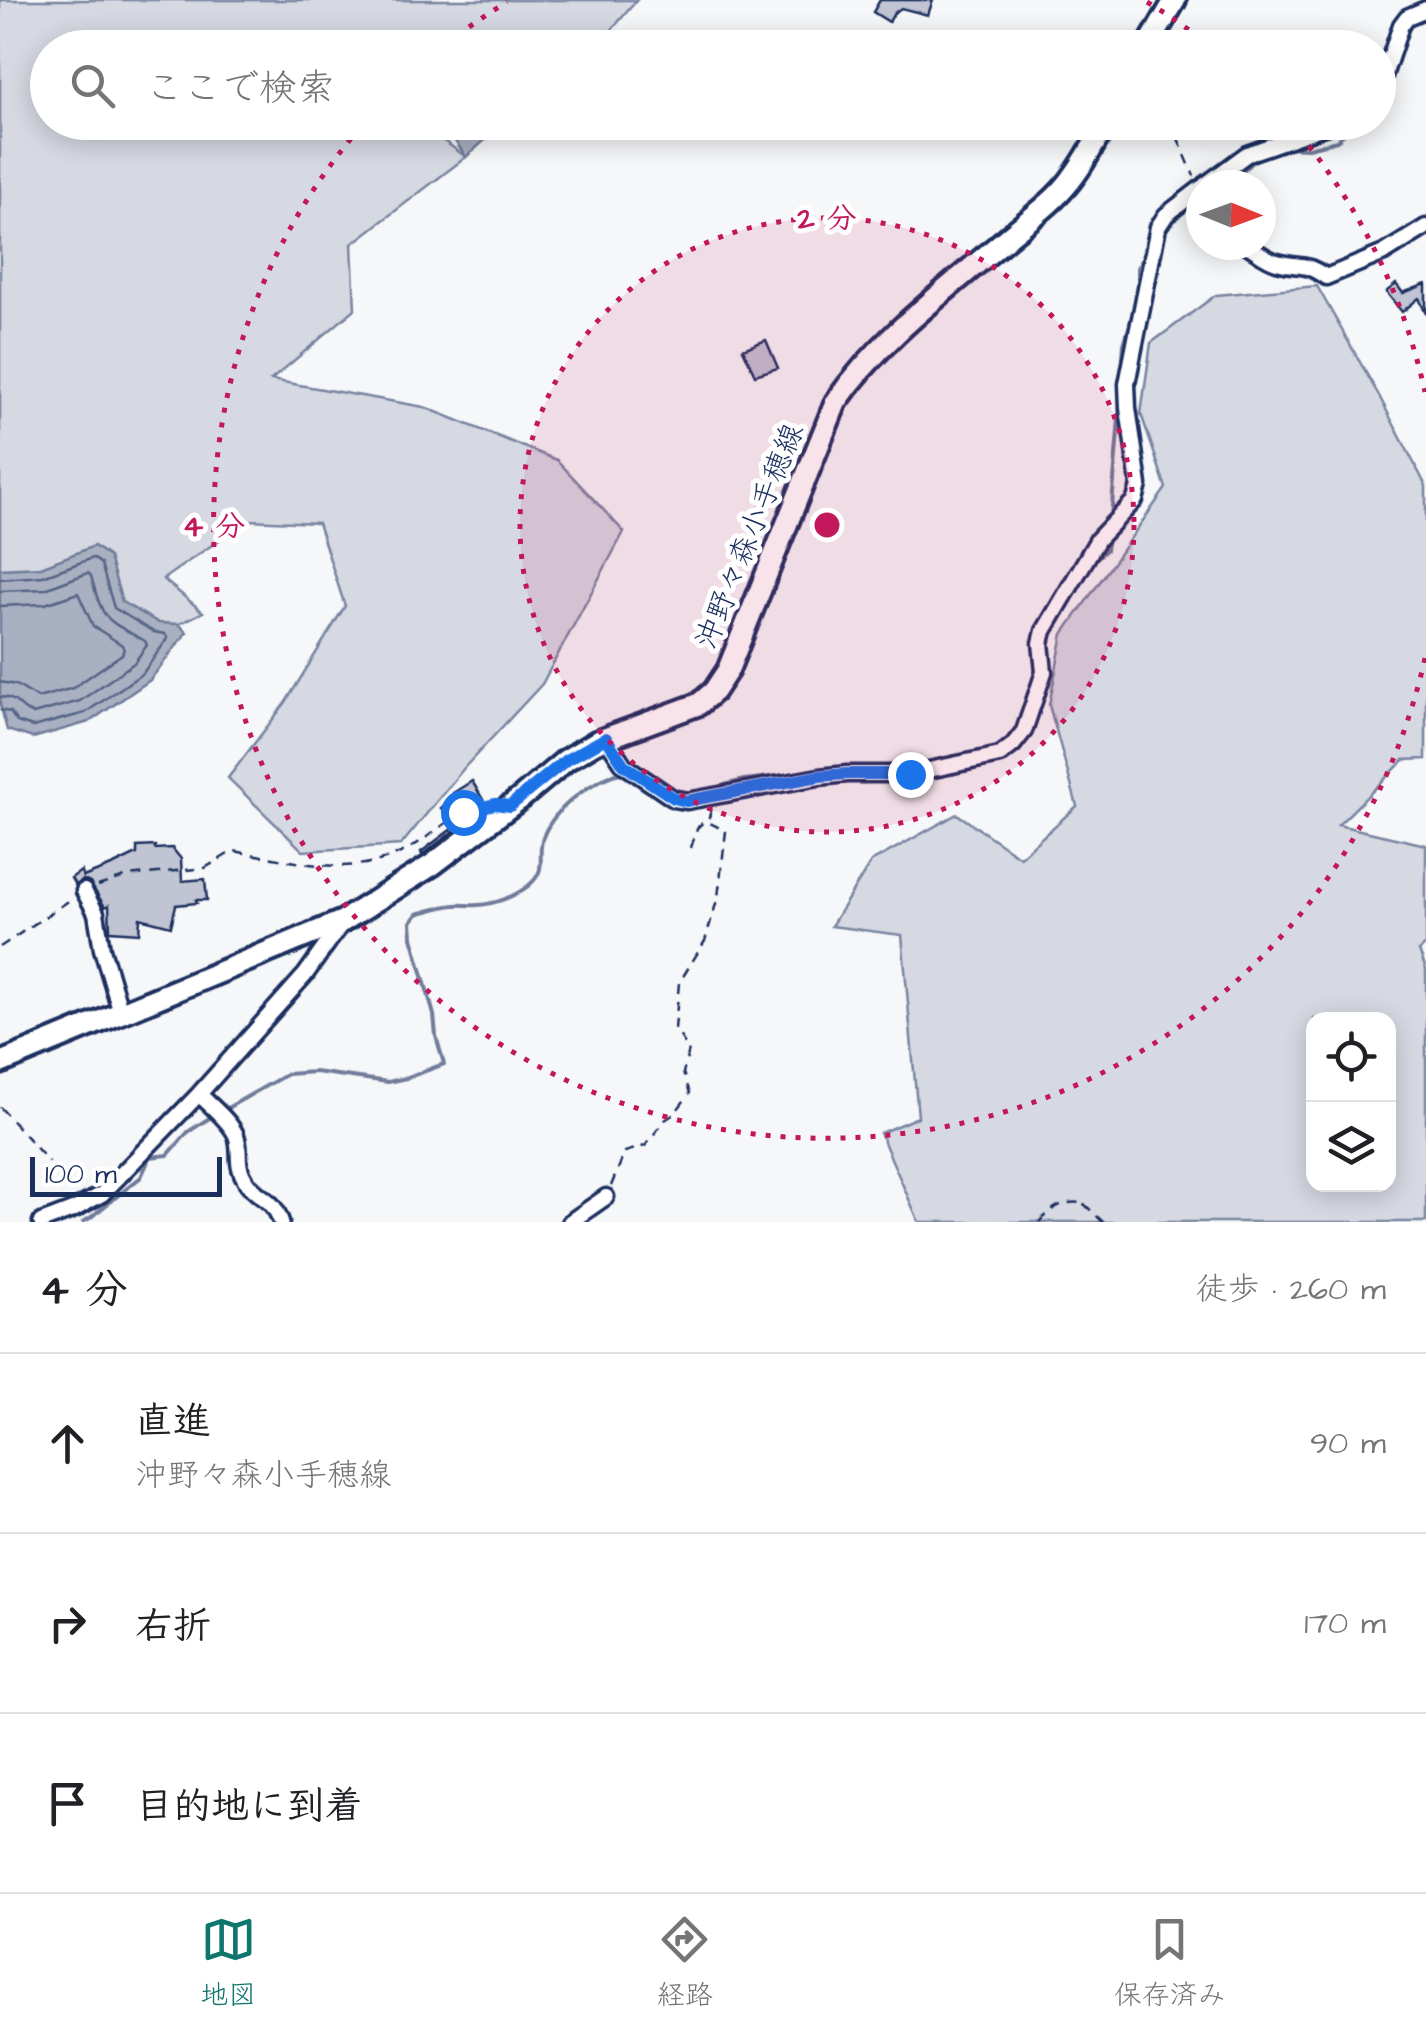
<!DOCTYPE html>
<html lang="ja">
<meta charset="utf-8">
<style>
:root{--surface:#fff;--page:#f2f2f2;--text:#202124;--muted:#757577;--line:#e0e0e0;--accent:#0f766e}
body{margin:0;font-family:"Architects Daughter","Klee One",sans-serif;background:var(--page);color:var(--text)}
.controls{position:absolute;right:30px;bottom:30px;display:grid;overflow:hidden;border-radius:20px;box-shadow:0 5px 25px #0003}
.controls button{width:90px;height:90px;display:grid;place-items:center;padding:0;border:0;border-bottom:2px solid var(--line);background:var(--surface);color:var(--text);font:50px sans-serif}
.compass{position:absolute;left:1186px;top:170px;width:90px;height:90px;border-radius:50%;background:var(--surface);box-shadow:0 5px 25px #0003;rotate:91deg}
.scale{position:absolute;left:30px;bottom:25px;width:192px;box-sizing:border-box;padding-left:10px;border:5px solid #1b2f5e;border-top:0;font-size:28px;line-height:35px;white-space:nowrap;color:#1b2f5e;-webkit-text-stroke:8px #fff;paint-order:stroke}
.stop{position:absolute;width:30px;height:30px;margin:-22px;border:8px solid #1a73e8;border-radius:50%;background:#fff}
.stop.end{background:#1a73e8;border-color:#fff;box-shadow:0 2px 10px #0008}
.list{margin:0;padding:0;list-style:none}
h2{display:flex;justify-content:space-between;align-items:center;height:130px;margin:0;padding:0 40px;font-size:42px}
h2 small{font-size:32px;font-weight:400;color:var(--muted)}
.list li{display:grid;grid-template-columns:65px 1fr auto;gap:30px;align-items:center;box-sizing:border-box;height:180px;padding:0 40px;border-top:2px solid var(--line)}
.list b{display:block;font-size:38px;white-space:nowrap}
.list p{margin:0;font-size:32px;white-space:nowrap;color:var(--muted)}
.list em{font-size:32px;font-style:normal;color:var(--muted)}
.icon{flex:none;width:55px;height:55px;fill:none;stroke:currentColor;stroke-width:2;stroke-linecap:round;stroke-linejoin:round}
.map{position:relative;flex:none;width:1426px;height:1222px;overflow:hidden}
.search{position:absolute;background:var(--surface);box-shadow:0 5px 25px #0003;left:30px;right:30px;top:30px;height:110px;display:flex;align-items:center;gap:25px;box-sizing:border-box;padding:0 35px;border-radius:55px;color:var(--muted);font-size:38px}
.sheet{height:670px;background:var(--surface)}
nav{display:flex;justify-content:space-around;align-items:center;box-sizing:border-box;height:140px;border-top:2px solid var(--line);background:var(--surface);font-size:28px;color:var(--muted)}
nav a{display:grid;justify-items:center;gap:5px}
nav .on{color:var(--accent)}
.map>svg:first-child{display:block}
</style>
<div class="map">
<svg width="1426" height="1222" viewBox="0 0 1426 1222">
<rect width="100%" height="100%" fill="#f6f7f9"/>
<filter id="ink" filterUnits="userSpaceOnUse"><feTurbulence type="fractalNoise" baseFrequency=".01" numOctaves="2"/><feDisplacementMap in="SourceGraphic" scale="20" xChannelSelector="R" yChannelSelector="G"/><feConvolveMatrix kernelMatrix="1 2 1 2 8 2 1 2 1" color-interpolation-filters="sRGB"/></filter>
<g filter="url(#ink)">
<path fill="#d6d9e2" stroke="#7884a0" stroke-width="2.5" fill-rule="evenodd" d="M0 0H637L597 47 48 48V122L419 123 466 157 352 244 355 309 271 380 424 407 557 460 624 532 542 684 464 768 401 845 303 851 228 778 286 702 345 606 318 523 248 520 163 579 203 612 161 633 23 574 0 573Z
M1317 286 1378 394 1426 486V759L1404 760 1338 825 1426 845V945L1419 951 1426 969V1222H919L880 1133 918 1117 902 935 831 926 871 862 957 814 1020 857 1077 806 1049 705 1063 634 1166 488 1141 414 1151 343 1216 295ZM1388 1019V1184H1314V1019Z"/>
<path fill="#a9b0c1" stroke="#707c99" stroke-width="2.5" d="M422 123H509L495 131 466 157 449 132Z
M94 546 109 557 122 602 159 623 179 624 187 632 150 680 89 722 33 738 7 730 0 704V569L41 567Z"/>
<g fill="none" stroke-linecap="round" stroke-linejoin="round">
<path stroke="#546386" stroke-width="2.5" d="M0 579 43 576 93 558 101 564 114 608 154 632 165 634 168 638 143 673 85 713 33 727 17 722 10 712 0 710
M0 591 45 589 88 573 91 576C104 623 104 618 145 641L147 645 134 663 80 701 33 714C19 710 19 697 0 697
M0 606 45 604 78 593 93 626 122 645 124 649 122 654 73 688 38 698 16 685 0 682"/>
<path stroke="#707c99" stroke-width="4" d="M1284 147 1308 148 1337 141 1354 122
M1228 185 1257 157
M1162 233 1185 210 1201 203
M1138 295V268L1146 252
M1122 373 1124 344 1136 304
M1111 518 1121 393
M1093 561 1106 550 1108 537
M994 750 1014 734
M941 774H953L965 768
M664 784 674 790 695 793 744 780 796 774
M222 1111 287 1074 315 1072 388 1082 406 1078 444 1064 436 1036 434 1015 412 937 411 922 417 914C429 911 442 906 455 905 462 904 470 906 478 905 495 904 514 897 528 886 549 869 536 857 543 837 554 808 595 777 625 772
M83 1222 90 1218 141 1177 150 1157 168 1155 188 1132 214 1115"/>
</g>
<path fill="#c0c4d3" stroke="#1b2f5e" stroke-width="2.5" d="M880 0H933L928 15 901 8 894 13 889 22 873 12Z
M1396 284 1403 293 1426 284V314L1419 298 1402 312 1386 292Z
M766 340 778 368 755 375 743 349Z
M472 781 485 803 464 813 469 820 422 855 421 852 457 825 441 808 455 796 453 793Z
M155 846V849L172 848 181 859 182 881 205 879 207 900H196L197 903 176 905 171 926 140 918 139 933 110 931 109 905 105 907 90 883 83 880 75 885 71 878 81 871 83 877 114 865 137 854V847Z"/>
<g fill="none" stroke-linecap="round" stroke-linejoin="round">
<defs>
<path id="minor" d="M1378 94 1401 25 1407 17 1426 9
M1205 185 1247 154 1338 122
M1247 245C1257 251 1266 259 1277 262 1301 269 1303 261 1326 277L1384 253 1426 227
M606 738 624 765 674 799 687 801 819 777 847 774H910L1000 755 1013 745 1024 731 1044 672 1041 643 1044 631 1098 539 1135 500 1139 485 1128 408 1127 384 1158 227 1166 215 1201 188
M84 891 96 913 102 949 121 1013
M199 1094C211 1106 229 1120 236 1135 242 1152 234 1163 246 1181 258 1200 272 1195 281 1222
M41 1222 75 1209 102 1194 199 1094 305 975 342 923
M570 1222 606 1197"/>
<path id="secondary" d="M1147 48 1175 0
M0 1063 343 921 432 865 521 798 566 760 596 742 699 704 714 691 728 670 836 402C881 337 948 289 1007 238 1028 220 1053 203 1070 181 1084 163 1095 143 1106 122"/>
</defs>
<use href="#minor" stroke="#1b2f5e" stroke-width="21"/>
<use href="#secondary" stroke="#1b2f5e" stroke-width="28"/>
<path stroke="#1b2f5e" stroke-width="2.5" stroke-dasharray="10 8" stroke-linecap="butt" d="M1171 122 1194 176
M691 848 697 828 709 817 712 808
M98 886 128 876 205 868 233 851C294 860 352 881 410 848 433 835 451 815 477 808
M0 947 73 898
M0 1107 49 1162
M611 1186 625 1152 645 1146 665 1120 674 1114 690 1093 683 1073 689 1050 675 1029 679 983 705 941 718 897 726 831 706 821
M1039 1222C1055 1206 1061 1201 1083 1203L1082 1202 1103 1222"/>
<use href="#minor" stroke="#fff" stroke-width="14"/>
<use href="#secondary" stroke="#fff" stroke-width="20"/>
</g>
</g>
<g fill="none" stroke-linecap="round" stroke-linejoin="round" filter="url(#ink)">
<path stroke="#1a73e8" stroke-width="12" d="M463 812 495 804 510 806 566 760 606 738 624 765 674 798 686 801 819 776 847 774H910"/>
</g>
<circle cx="827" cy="525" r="307" fill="#c2185b" fill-opacity=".12"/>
<g fill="none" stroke="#c2185b" stroke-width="5" stroke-dasharray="5 10">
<circle cx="827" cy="525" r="307"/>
<path d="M1425 658A613 613 0 1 1 364 123M445 45A613 613 0 0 1 507 2M1147 2A613 613 0 0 1 1209 45M1290 123A613 613 0 0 1 1425 392"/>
</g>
<g text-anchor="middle" stroke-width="10" stroke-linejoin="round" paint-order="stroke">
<g font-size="30" fill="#1b2f5e" stroke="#fff">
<text transform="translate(749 536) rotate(-68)" y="10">沖野々森小手穂線</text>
</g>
</g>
<circle cx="827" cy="525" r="15" fill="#c2185b" stroke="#fff" stroke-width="5"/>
<g font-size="30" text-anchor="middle" font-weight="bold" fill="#c2185b" stroke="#fff" stroke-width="10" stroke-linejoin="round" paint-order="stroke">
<text x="827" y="228">2 分</text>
<text x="214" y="536">4 分</text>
</g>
</svg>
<div class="controls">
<button><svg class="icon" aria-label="locate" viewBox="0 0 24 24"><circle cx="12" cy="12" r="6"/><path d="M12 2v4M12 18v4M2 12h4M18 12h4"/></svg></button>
<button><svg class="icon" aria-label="layers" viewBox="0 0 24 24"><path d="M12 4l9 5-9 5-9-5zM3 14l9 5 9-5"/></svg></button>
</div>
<svg class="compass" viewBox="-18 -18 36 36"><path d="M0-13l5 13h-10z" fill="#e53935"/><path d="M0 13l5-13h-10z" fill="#757577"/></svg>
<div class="scale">100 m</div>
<div class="stop" style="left:463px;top:812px"></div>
<div class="stop end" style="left:910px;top:774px"></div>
<div class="search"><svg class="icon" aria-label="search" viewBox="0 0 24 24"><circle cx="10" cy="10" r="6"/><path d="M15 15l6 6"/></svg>ここで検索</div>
</div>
<section class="sheet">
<h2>4 分<small>徒歩 · 260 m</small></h2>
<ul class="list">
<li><svg class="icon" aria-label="ahead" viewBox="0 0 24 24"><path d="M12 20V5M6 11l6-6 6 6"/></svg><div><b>直進</b><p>沖野々森小手穂線</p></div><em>90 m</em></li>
<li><svg class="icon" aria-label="right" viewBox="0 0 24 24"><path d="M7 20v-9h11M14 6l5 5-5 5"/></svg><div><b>右折</b></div><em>170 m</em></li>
<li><svg class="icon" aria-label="arrive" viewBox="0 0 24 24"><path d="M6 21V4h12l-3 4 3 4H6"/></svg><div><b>目的地に到着</b></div></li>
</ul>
</section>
<nav>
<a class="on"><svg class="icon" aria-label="map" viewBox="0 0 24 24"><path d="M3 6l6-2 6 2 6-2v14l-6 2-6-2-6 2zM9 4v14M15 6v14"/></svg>地図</a>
<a><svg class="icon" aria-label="directions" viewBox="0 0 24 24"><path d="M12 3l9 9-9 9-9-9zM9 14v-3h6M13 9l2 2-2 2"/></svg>経路</a>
<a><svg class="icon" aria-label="saved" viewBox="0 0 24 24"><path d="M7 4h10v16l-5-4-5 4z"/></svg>保存済み</a>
</nav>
